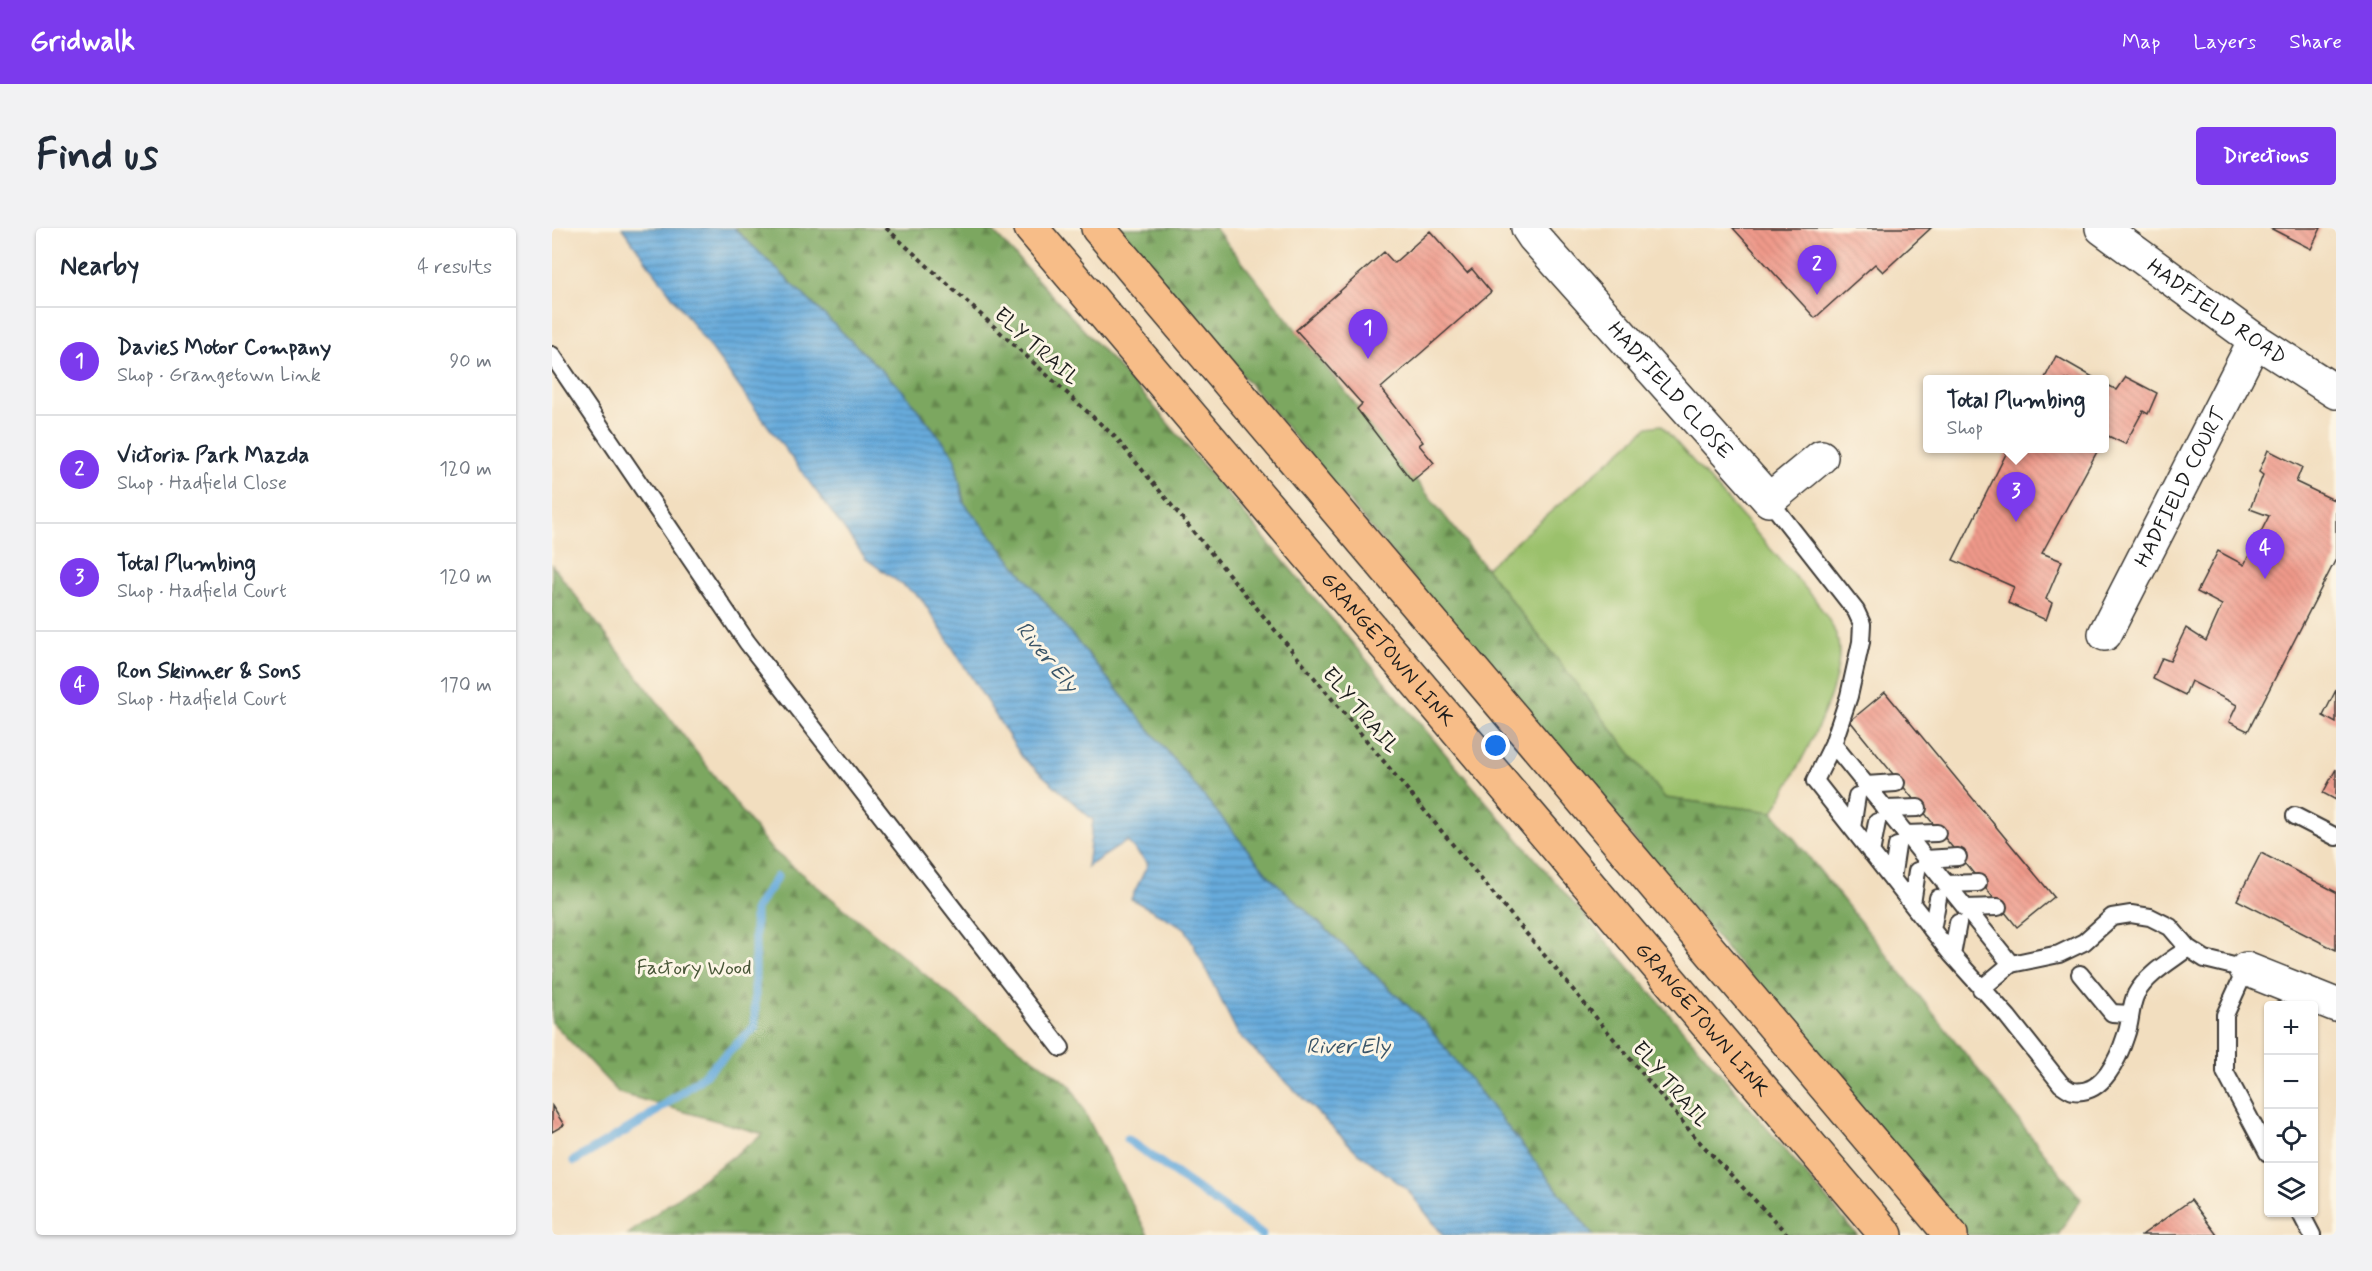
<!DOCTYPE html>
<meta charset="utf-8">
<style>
:root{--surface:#fff;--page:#f2f2f3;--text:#1f2937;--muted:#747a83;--line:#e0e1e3;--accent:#7c3aed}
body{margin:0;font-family:Mynerve,sans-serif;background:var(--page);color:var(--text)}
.controls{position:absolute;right:18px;bottom:18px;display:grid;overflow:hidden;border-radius:6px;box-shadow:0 2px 4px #0004}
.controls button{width:54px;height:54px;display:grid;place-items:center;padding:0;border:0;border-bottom:2px solid var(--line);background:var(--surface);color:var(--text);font:30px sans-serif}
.you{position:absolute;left:944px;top:518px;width:21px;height:21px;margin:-15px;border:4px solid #fff;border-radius:50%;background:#1a73e8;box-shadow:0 0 0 9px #1a73e833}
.badge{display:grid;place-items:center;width:39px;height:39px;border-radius:50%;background:var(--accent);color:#fff;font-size:20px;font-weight:700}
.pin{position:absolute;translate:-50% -50px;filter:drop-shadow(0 2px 3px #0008)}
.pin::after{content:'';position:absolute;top:32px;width:21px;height:18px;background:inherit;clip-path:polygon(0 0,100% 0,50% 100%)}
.popup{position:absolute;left:1371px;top:147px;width:186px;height:78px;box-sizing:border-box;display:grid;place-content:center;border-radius:6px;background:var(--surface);filter:drop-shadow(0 2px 4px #0005);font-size:20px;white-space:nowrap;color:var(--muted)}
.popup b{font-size:22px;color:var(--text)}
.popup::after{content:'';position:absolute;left:50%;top:100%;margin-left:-12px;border:12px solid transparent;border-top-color:var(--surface)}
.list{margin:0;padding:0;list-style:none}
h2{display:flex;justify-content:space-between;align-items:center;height:78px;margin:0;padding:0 24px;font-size:26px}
h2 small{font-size:20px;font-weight:400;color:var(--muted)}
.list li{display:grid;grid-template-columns:39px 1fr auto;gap:18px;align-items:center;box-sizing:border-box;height:108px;padding:0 24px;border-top:2px solid var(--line)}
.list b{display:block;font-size:22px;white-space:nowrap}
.list p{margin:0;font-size:20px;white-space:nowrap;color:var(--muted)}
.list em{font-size:20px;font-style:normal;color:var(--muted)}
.icon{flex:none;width:33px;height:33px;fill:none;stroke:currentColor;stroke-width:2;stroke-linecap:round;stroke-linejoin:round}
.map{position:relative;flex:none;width:1784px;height:1007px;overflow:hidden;border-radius:6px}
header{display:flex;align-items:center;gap:36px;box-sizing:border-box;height:84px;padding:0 30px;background:var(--accent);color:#fff}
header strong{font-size:28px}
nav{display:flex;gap:33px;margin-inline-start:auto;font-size:21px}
.intro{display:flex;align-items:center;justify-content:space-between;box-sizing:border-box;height:144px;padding:0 36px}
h1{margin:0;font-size:42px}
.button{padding:15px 27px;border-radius:6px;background:var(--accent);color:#fff;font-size:21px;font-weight:700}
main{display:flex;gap:36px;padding:0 36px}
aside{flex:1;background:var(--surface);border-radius:6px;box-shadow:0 2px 4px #0004}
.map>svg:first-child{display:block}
</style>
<header>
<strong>Gridwalk</strong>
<nav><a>Map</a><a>Layers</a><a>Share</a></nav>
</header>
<div class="intro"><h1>Find us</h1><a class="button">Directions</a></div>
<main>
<aside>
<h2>Nearby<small>4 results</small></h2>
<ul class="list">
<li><span class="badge">1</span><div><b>Davies Motor Company</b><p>Shop · Grangetown Link</p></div><em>90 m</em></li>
<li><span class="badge">2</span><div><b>Victoria Park Mazda</b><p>Shop · Hadfield Close</p></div><em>120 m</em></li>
<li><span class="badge">3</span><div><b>Total Plumbing</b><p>Shop · Hadfield Court</p></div><em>120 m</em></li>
<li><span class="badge">4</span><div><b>Ron Skinner &amp; Sons</b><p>Shop · Hadfield Court</p></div><em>170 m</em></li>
</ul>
</aside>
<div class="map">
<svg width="1784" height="1007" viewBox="0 0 1784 1007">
<defs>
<pattern id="forest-firs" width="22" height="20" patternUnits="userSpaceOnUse" patternTransform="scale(1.5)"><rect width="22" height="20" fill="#7ca760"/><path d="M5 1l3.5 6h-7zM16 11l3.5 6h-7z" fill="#65874e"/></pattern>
<pattern id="water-rules" width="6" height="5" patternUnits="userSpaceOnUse" patternTransform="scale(1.5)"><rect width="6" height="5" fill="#67abdc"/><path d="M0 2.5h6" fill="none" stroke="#548ab2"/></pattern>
<pattern id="building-back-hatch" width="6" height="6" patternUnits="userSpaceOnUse" patternTransform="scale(1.5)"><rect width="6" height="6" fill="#ef998a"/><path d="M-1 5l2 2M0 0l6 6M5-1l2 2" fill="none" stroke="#cc8376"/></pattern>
</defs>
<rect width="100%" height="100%" fill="#fcf5e5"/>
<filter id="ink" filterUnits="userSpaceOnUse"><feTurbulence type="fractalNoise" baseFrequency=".0167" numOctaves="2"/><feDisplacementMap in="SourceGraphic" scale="12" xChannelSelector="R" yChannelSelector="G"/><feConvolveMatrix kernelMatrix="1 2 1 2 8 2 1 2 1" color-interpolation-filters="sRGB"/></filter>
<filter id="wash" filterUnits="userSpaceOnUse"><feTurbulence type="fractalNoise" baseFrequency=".008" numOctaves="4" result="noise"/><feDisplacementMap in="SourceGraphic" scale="24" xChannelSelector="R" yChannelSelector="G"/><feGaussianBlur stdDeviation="1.35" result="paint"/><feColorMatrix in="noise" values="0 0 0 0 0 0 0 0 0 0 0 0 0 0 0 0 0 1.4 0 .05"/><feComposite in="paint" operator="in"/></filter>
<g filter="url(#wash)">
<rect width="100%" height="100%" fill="#f2debf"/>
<path fill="#9bc16c" stroke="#5c6e44" stroke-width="1.5" d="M1109 197 1262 370C1271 384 1283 398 1286 414 1295 457 1242 547 1221 584L1113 570 934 340 1096 199Z"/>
<path fill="url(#forest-firs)" stroke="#4c623e" stroke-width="1.5" d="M182 0H438L599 175 912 548 1181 860 1305 1007H1041L872 793 718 649 412 275 402 227 350 162Z
M566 0H663L934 340 1113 570 1221 584 1529 971 1506 1007H1416Z
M0 337 218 620 426 790 519 858 596 1007H75L211 906 67 865 0 794Z"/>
<path fill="url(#water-rules)" stroke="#42647c" stroke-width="1.5" d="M70 0H182L350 162 402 227 412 275 718 649 872 793 1041 1007H891L855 961 805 924 686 806 633 700 579 671 596 636 575 613 535 639 541 592 470 529 369 370 314 331Z"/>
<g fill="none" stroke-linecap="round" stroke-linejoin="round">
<path stroke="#67abdc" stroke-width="9" d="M575 911 710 1007
M22 933 92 892 148 851 203 799V681L225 649"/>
</g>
<g id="blocks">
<path fill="url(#building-back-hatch)" d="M1181 0H1379L1331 44 1323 36 1263 90Z
M1718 0H1769L1759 21Z
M878 3 915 45 920 41 939 64 829 160 871 214 867 217 882 235 860 253 805 181 810 176 744 102 832 24 842 35Z
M1504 128 1546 152H1492Z
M1574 149 1605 165 1596 186 1591 183 1573 216 1554 207 1552 210V155L1565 162Z
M1457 220H1547L1490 325 1510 333 1494 371 1500 375 1494 392 1456 375 1462 359 1401 332Z
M1716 222 1750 239 1744 254 1784 273V331L1696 503 1677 494 1685 477 1639 453 1633 467 1601 451 1610 430 1618 433 1634 400 1654 413 1670 377 1645 364 1666 323 1692 337 1717 288 1698 281 1711 247 1707 244Z
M1784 462V495L1771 488Z
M1333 464 1502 669 1465 699 1298 493Z
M1784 541V572L1771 565Z
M1709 625 1784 664V722L1685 672Z
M0 878 12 897 0 904Z
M1639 972 1665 1007H1590Z"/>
</g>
</g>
<g filter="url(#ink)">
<use href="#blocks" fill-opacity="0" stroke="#3c3934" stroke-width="1.5"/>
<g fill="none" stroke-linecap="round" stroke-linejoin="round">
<defs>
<path id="service" d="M0 127 195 414 509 820
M1217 272 1304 383 1310 396 1309 414 1297 468 1281 516 1263 553 1400 727 1456 789 1509 856C1512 858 1517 862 1521 863 1551 868 1567 829 1574 807 1579 794 1578 778 1584 766 1595 746 1619 733 1636 720L1653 731 1694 741 1673 787V844L1716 925
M1281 516 1459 736
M1314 557 1344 555
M1333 581 1366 580
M1743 588 1784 609
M1300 600 1305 568
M1353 606 1385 605
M1319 625 1325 594
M1373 631 1406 629
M1340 651 1345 618
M1393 656 1426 655
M1360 676 1365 643
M1413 680 1446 679
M1380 702 1386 670
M1400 727 1406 695
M1528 746 1560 785 1578 786
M1429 761 1459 736 1507 726 1532 714 1560 689 1579 686 1598 689 1618 699 1636 720
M1748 984 1760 1007"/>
<g id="minor">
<path id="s1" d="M976 0 982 9 1217 272 1269 229"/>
<path id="s2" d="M1550 0 1703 112 1784 164"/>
<path id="s3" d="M1553 406 1703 112"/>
<path d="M1694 741 1784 777"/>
</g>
<g id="primary">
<path id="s4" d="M479 0 1334 1007"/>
<path d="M546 0 1399 1007"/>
</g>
</defs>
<use href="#service" stroke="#3c3934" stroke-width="20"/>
<use href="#minor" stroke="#3c3934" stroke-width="36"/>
<use href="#primary" stroke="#3c3934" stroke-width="36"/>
<path stroke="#3c3934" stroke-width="4" stroke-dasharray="4.5 4.5" stroke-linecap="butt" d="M334 0 563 209 1143 909 1236 1007"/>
<use href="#service" stroke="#fff" stroke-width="16"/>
<use href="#minor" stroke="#fff" stroke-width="33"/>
<use href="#primary" stroke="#f7bd88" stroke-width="33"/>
</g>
</g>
<g text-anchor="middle" stroke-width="6" stroke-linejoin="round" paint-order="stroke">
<g font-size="21" fill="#1c1c1c" stroke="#fcf5e5">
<text dy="7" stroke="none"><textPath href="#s2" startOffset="142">HADFIELD ROAD</textPath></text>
<text transform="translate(485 118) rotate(42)" y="7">ELY TRAIL</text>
<text dy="7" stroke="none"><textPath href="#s1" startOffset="216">HADFIELD CLOSE</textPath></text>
<text dy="7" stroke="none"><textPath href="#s3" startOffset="165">HADFIELD COURT</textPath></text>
<text dy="7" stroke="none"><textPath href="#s4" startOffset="552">GRANGETOWN LINK</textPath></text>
<text transform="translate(809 482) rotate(50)" y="7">ELY TRAIL</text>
<text dy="7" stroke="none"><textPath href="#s4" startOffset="1038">GRANGETOWN LINK</textPath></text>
<text transform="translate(1119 856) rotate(50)" y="7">ELY TRAIL</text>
</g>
<g font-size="21" fill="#485638" stroke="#fcf5e5">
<text x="142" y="746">Factory Wood</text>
</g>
<g font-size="22" font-style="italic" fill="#3a5569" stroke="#fcf5e5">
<text transform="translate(496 428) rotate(51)" y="8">River Ely</text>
<text x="796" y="825">River Ely</text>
</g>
</g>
</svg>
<div class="controls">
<button>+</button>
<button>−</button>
<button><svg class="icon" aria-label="locate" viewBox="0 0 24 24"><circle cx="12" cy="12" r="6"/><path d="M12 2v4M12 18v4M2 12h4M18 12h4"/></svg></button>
<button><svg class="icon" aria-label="layers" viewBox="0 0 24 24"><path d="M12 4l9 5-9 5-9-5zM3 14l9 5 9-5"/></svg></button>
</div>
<div class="you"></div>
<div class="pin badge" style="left:816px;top:131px">1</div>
<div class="pin badge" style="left:1265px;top:67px">2</div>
<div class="pin badge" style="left:1464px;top:294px">3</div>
<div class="popup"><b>Total Plumbing</b>Shop</div>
<div class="pin badge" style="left:1713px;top:351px">4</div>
</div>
</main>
